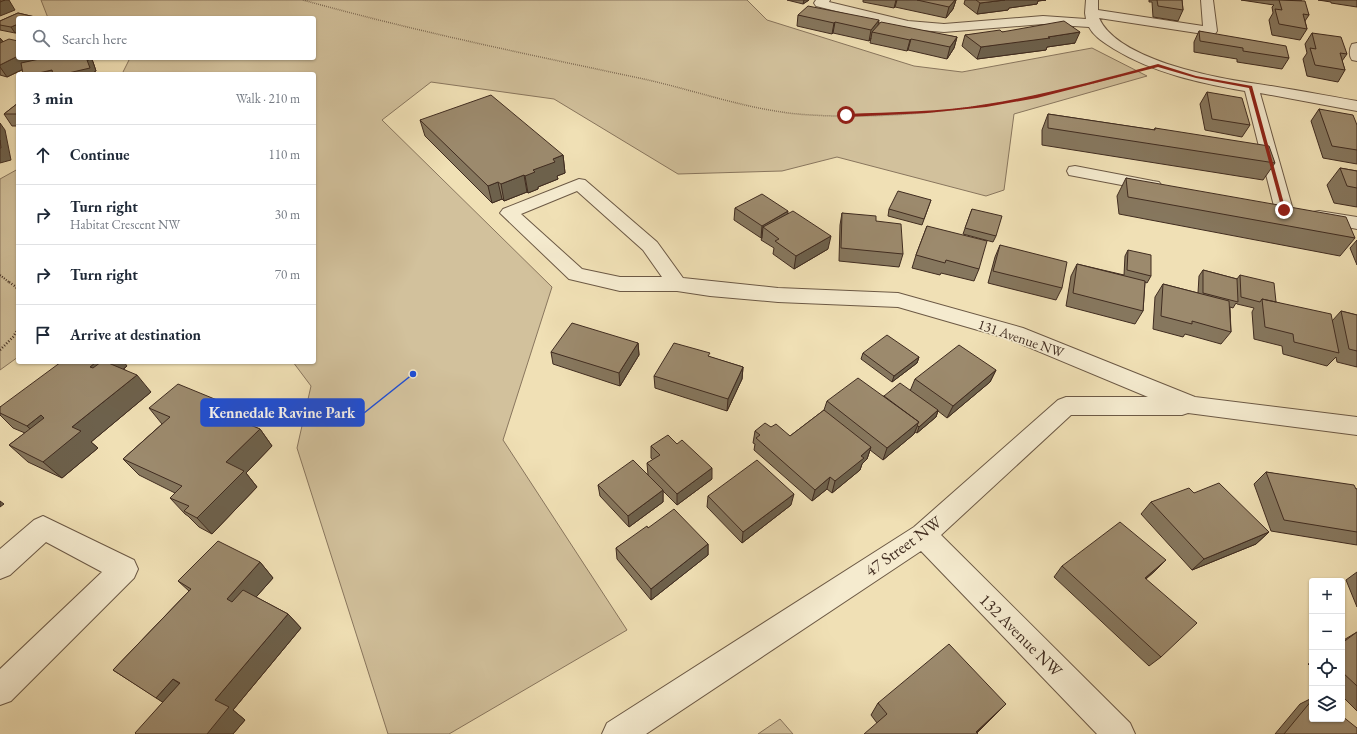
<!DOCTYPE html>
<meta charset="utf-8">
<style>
:root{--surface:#fff;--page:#f6f6f7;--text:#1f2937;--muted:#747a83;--line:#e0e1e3}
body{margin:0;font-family:"EB Garamond",serif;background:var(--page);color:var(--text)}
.controls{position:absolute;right:12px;bottom:12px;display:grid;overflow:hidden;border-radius:4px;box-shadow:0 1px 3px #0004}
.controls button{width:36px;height:36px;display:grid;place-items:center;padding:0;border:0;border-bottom:1px solid var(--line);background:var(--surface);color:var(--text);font:20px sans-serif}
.stop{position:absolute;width:12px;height:12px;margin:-9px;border:3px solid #8f2418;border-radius:50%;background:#fff}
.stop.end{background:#8f2418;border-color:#fff;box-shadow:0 1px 4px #0008}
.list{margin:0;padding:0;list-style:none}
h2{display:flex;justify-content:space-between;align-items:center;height:52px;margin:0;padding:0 16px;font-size:17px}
h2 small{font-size:13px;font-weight:400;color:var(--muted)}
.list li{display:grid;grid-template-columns:26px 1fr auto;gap:12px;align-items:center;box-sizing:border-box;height:60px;padding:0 16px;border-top:1px solid var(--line)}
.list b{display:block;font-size:15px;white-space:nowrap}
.list p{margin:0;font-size:13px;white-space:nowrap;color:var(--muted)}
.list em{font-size:13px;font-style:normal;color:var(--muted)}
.icon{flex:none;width:22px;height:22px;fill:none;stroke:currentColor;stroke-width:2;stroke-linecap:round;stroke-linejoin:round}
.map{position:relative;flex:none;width:1357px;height:734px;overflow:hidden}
.search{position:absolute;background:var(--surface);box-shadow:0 1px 3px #0004;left:16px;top:16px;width:300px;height:44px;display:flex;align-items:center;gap:10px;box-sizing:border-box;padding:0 14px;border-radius:4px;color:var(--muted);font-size:15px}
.panel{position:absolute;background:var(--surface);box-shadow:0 1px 3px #0004;left:16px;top:72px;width:300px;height:292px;border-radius:4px}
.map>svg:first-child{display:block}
</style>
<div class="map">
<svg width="1357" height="734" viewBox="0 0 1357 734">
<rect width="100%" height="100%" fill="#f0e0b5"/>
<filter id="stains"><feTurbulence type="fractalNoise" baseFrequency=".005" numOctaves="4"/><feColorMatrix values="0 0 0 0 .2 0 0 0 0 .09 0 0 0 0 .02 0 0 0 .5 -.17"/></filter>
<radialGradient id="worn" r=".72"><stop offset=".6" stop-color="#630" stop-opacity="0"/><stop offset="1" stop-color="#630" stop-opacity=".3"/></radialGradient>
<path fill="#d2c19c" stroke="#89765e" d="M41 0H747L767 20 914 66 962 72 1092 48 1147 76 1014 114 1004 190 986 196 837 157 782 171 678 174 554 99 431 82 382 120 552 287 503 440 627 630 449 734H388L297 448 311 386 293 362H314V74H122L130 58H314V18H48Z
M18 169V357L0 370V179Z
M780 719 793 734H758Z"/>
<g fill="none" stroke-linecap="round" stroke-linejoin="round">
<defs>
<path id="minor" d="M816 0H830L829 2 908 21 944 24 1043 16 1086 19 1085 13 1086 0H1098V10L1203 26 1201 0H1213L1217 31 1215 34 1210 35 1099 18C1117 59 1211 77 1251 83 1287 88 1322 95 1357 101V111L1260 93 1293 210 1290 214 1284 215 1278 214 1275 210 1245 91C1200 83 1153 73 1114 49 1105 43 1094 37 1089 27L1043 24 944 32 908 29 816 6 814 3Z
M1357 43V61L1352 60C1349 56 1349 49 1352 44Z
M1075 166 1153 181 1159 182 1162 186 1159 190 1153 191 1069 175 1067 171 1069 167Z
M579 179 585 180 657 242 683 278 778 288 898 293 1023 328 1195 397 1357 417V435L1188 413 1182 415H1071L941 535 1130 723 1135 734H1097L921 551 646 734H602L607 723 914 527 1058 400 1066 397H1148L1009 339 898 307 778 302 710 296 677 291H620L569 279 500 213 503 209ZM577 191 643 250 662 277H620L582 269 521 214Z
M1319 211 1357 217V229L1313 220 1310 216 1313 212Z
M43 516 134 560 138 569 134 578 11 701 0 705V669L102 572 46 542 10 575 0 579V549L34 520Z"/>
</defs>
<use href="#minor" stroke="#6c5945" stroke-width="2"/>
<path stroke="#402c20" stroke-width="1.5" stroke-dasharray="0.5 1.5" stroke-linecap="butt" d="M303 0C414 31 526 54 639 78 696 90 752 112 811 115 876 119 953 112 1017 100 1052 93 1088 84 1123 75"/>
<path stroke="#402c20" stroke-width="2" stroke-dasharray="1 1.5" stroke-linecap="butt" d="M0 275 10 283"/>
<path stroke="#402c20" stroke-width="2.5" stroke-dasharray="1 2" stroke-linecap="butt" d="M9 282 16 287 18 292
M0 350 13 337 18 329"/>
<use href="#minor" fill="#f5ebcf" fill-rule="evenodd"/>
</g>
<path fill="#86775e" stroke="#402c20" d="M787 0H809L803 4Z
M863 0H956L953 9 946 18 895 7 894 8 863 2Z
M965 0H1046L1038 1 1037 4 1009 8 1008 10 977 14 964 4Z
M1149 0H1182L1183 10 1178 21 1153 17 1152 2H1149Z
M1241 0H1301L1309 15 1305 21 1307 29 1300 40 1272 35 1269 20 1273 13 1272 7 1274 5Z
M1318 0H1357V7L1331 3V2Z
M18 13 35 17 36 18H18V32L15 33 0 30V21Z
M798 15 878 25 957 37 954 48 947 59 908 50 907 51 870 43 871 38 869 41 833 33 832 34 797 26Z
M1199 31 1289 58 1282 69 1237 62V59L1194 52V42Z
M1002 32 1075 43 1047 47 1046 50 977 59 962 46 965 35Z
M1312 33 1347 54 1342 61 1345 70 1338 82 1307 76 1303 59 1307 53 1305 44Z
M0 38 18 58H91L93 62 96 71 94 72 22 70 7 77 0 75Z
M1207 92 1250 125 1242 137 1205 130 1200 104Z
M18 103V126H12L4 114Z
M1319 109 1357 125V164L1323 158 1311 121Z
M1048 114 1154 130 1155 128 1275 163 1263 180 1042 145V130Z
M420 120 563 155 565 173 557 176 558 179 538 187V189L528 193 527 192 504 201 502 199 492 203 425 136Z
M1340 168 1357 171V207L1334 203 1327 185Z
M1126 178 1355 238 1340 256 1119 214 1117 196Z
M931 200 922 225 888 216 889 209Z
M735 208 788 213 828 249 794 269 773 254 774 248 761 240 762 238H761L734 220Z
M972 209 996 236 993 242 963 234Z
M842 213 876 221 903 254 899 267 839 261 840 225Z
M927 226 979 269 974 281 941 273 940 275 912 268 916 255Z
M1357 240V265L1350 248Z
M1000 245 1062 288 1056 300 988 283 995 257Z
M1128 250 1151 276 1147 283 1145 282 1143 311 1135 324 1066 306 1071 276 1077 264 1124 275 1125 256Z
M1203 270 1237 279 1240 275 1276 302 1332 321 1341 311 1357 315V367L1337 362 1336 357 1327 366 1283 354 1282 346 1254 339 1252 312 1254 308 1237 304 1236 303 1233 308 1230 307 1231 332 1221 344 1185 334 1183 337 1153 329 1155 297 1163 284 1198 293 1199 276Z
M638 343 639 355 620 386 553 364 551 352Z
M863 353 919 357 917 363 892 382 861 359Z
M710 357 743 367 742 379 727 411 655 388 654 376Z
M127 366 124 369 151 392 91 442 98 448 62 478 28 462 9 445 25 433 13 428 0 415V407Z
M996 370 990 382 947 418 938 411 936 417 917 433 915 432 914 434 883 460 870 450 867 459 862 464 860 470 832 493 827 489 812 501 754 450 755 444 753 443 755 431 771 427 790 436 824 410 827 401 884 396 910 391 915 379Z
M149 408 228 416 260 429 272 446 246 473 257 487 212 534 199 527 188 516 185 514 170 498 175 493 139 475 123 459 162 424Z
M651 446 712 479 677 505 663 491V502L629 527 600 496 598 485 648 475 647 463 653 460 651 458Z
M1266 472 1357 489V545L1271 531 1254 484Z
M1194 493 1269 532 1256 544 1192 570 1141 514 1151 502Z
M708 496 791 505 742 543 707 507Z
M648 528 708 544V555L651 600 617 559 616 548Z
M260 562 273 578 256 597 288 614 301 628 233 710 245 720 233 734H136L163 702 113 670 189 591 178 581Z
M1062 566 1155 571 1146 579 1161 657 1149 666 1054 577Z
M1357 572V607L1346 580Z
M1357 632V711L1342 696V641Z
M1312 662V668L1308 664Z
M1312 698V719L1357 734H1275L1300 704Z
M878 703 1006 704 977 733 877 723 871 715Z"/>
<path fill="#6d614c" stroke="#402c20" d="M0 0H9L15 10 0 16Z
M804 0H809L803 4Z
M896 0H897L895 7 894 8Z
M955 0H956L953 9 946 18 949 7Z
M1005 0H1046L1038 1 1037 4 1009 8 1008 10 977 14 980 3Z
M879 20 877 31 872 32 871 38 869 41 871 30Z
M835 22 833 33 832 34 834 23Z
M18 24V32L15 33 11 27Z
M1080 32 1075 43 1047 47 1046 50 977 59 981 47Z
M957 37 954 48 947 59 950 47Z
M0 38 8 49 0 53Z
M911 39 908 50 907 51 910 40Z
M18 56V58H46L7 77 0 67V65Z
M89 58H91L93 62 96 71 94 72 95 74H64L87 60Z
M52 70 55 74H34Z
M0 123 5 130 11 160 0 163Z
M563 155 565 173 557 176 558 179 538 187V189L528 193 525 176 533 170 553 159Z
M524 175 527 192 504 201 501 184Z
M498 182 502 199 492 203 488 186Z
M788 211 787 224 763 227 762 238H761L762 226Z
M831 236 828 249 794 269 796 256Z
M638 343 639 355 620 386 619 373Z
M919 357 917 363 892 382 894 376Z
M96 362H124L127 366 105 384 90 367Z
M743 367 742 379 727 411 728 399Z
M996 370 990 382 947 418 953 406Z
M137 375 151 392 91 442 98 448 62 478 43 462 72 427Z
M217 400 229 417 209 408Z
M938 410 936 417 917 433 919 427Z
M41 415 58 432 45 443 27 426Z
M919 422 914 434 883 460 887 448Z
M260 429 272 446 246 473 257 487 212 534 197 518 226 462Z
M871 447 867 459 862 464 860 470 832 493 835 481 861 456Z
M712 468V479L677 505V494Z
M830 477 827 489 812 501 815 490Z
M663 490V502L629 527 628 516Z
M794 494 791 505 742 543 743 532Z
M0 501 4 504 0 507Z
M1269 532 1256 544 1192 570 1204 559Z
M708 544V555L651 600V589Z
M1166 560 1155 571 1134 588 1145 578Z
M260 562 273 578 242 613 227 599Z
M288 614 301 628 233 710 245 720 233 734H207L215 700Z
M173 679 191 692 175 710 156 698Z
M1006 704 994 716 975 734H974Z"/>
<path fill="#9c8a6d" stroke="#402c20" d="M0 0H5L0 2Z
M917 0H955L949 7Z
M976 0H1005L980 3Z
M1157 0H1182L1183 10 1158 6Z
M1279 0 1305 1 1309 15 1303 14 1307 29 1279 24 1275 9 1282 10Z
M808 6 879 20 871 30 835 22 834 23 798 15Z
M18 13 35 17 33 18H18V24L11 27 0 25V21Z
M1064 21 1080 32 1048 37 1050 38 981 47 965 35 1000 30 1002 32Z
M881 22 957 37 950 47 911 39 910 40 872 32Z
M1199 31 1286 46 1289 58 1243 51V48L1200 41Z
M1312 33 1341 37 1347 54 1340 53 1345 70 1315 65 1310 48 1316 49Z
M9 39 18 41V56L0 65V43Z
M44 58H89V60H87L90 68 64 74H53L52 70 34 74H23L21 63Z
M1207 92 1242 98 1250 125 1212 119Z
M491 95 563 155 553 159 555 162 533 170 535 172 525 176 524 175 501 184 498 182 488 186 420 120Z
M18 103V114H4Z
M1319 109 1353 115 1357 125V150L1332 146Z
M1048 114 1155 130V128L1269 146 1275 163 1048 128Z
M0 140 1 148H0Z
M1340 168 1357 171V188L1347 186Z
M1126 178 1346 217 1355 238 1128 197Z
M898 191 931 200 924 219 889 209Z
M762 194 788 211 762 226 735 208Z
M972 209 1002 216 996 236 965 228Z
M793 211 831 236 796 256 775 241 779 239 763 227Z
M842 213 876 216V221L901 224 903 254 841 248Z
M927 226 987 241 979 269 946 260 945 263 916 255Z
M1000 245 1067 262 1062 288 993 271Z
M1128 250 1151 255V276L1127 270Z
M1077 264 1145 281 1143 311 1073 293Z
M1203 270 1237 279 1238 302 1203 293Z
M1240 275 1274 283 1276 302 1262 299 1260 302 1241 297Z
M1163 284 1229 301 1231 332 1192 321V324L1161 316Z
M1262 299 1331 314 1339 353 1294 342 1293 334 1265 327Z
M1341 311 1357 315V351L1349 349Z
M572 323 638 343 619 373 551 352Z
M887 335 919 357 894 376 863 353Z
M674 343 710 353 708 356 743 367 728 399 654 376Z
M959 345 996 370 953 406 915 379Z
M61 362H96L90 367 93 368 101 362H106L137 375 72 427 81 431 43 462 9 445 44 418 41 415 27 426 0 413V407Z
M858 378 919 422 887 448 827 401Z
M900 383 938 410 919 427 917 425 919 422 884 396Z
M178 384 217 400 209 408 260 429 226 462 244 471 197 518 184 511 189 506 170 498 182 486 123 459 170 417 149 408Z
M824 410 871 447 861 456 864 458 835 481 830 477 815 490 756 438 760 435 755 431 765 423 771 427 776 424 790 436Z
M668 435 677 444 682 440 712 468 677 494 647 463 660 455 651 446Z
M633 460 663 490 628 516 598 485Z
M757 460 794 494 743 532 708 496Z
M1266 472 1354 485 1356 489H1357V532L1284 520Z
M1219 483 1269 532 1204 559 1151 502 1189 488 1194 493Z
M674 509 708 544 651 589 616 548 647 526 648 528Z
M1120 522 1166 560 1145 578 1197 623 1161 657 1062 566Z
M218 541 260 562 227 599 232 602 243 590 288 614 215 700 229 707 207 734H136L135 733 180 683 173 679 156 698 113 670 191 589 178 581Z
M1357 632V686L1342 672V643Z
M949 644 1006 704 976 732 978 734H864L887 714 878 703Z
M1312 700V719H1342V716L1357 728V734H1284Z"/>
<path fill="#8f2418" d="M1158 64 1196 76 1252 86 1286 211 1282 210 1249 88 1196 78 1158 67 1037 98 986 107 927 113 846 117 843 115 846 114C893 112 941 112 987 104 1045 95 1102 79 1158 64Z"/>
<g text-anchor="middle" stroke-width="3.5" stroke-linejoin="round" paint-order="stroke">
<g font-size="14" fill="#402c20" stroke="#f5ebcf">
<text transform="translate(1021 338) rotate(19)" y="5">131 Avenue NW</text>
</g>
<g font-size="17" fill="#402c20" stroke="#f5ebcf">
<text transform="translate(903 546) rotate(-36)" y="6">47 Street NW</text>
<text transform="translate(1021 635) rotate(45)" y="6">132 Avenue NW</text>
</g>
</g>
<path fill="none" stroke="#1d4ed8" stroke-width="1.5" d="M413 374L364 413"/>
<circle fill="#1d4ed8" stroke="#f5ebcf" stroke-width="1.5" cx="413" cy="374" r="4"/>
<rect fill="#1d4ed8" stroke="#1d4ed8" stroke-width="1.5" x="201" y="399" width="163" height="27" rx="4"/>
<g font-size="15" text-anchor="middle" font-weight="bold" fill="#fff">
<text x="282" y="418">Kennedale Ravine Park</text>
</g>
<rect width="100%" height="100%" filter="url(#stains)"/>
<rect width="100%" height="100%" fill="url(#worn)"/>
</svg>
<div class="controls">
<button>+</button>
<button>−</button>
<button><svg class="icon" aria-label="locate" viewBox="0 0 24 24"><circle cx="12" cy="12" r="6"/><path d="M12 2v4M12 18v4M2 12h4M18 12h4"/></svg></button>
<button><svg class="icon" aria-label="layers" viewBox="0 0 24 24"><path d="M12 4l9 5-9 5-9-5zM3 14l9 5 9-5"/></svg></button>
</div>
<div class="stop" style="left:846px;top:115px"></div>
<div class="stop end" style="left:1284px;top:210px"></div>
<div class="search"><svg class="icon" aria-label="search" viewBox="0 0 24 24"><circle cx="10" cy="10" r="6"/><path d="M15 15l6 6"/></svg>Search here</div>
<section class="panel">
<h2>3 min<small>Walk · 210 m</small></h2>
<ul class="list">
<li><svg class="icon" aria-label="ahead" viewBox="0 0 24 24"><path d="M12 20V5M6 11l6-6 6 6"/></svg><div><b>Continue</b></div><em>110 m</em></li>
<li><svg class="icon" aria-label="right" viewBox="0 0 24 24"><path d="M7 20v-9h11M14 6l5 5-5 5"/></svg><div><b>Turn right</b><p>Habitat Crescent NW</p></div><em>30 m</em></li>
<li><svg class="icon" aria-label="right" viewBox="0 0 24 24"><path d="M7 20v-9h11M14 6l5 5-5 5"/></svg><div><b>Turn right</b></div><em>70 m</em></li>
<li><svg class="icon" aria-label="arrive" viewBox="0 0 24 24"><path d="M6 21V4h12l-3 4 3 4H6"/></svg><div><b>Arrive at destination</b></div></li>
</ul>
</section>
</div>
